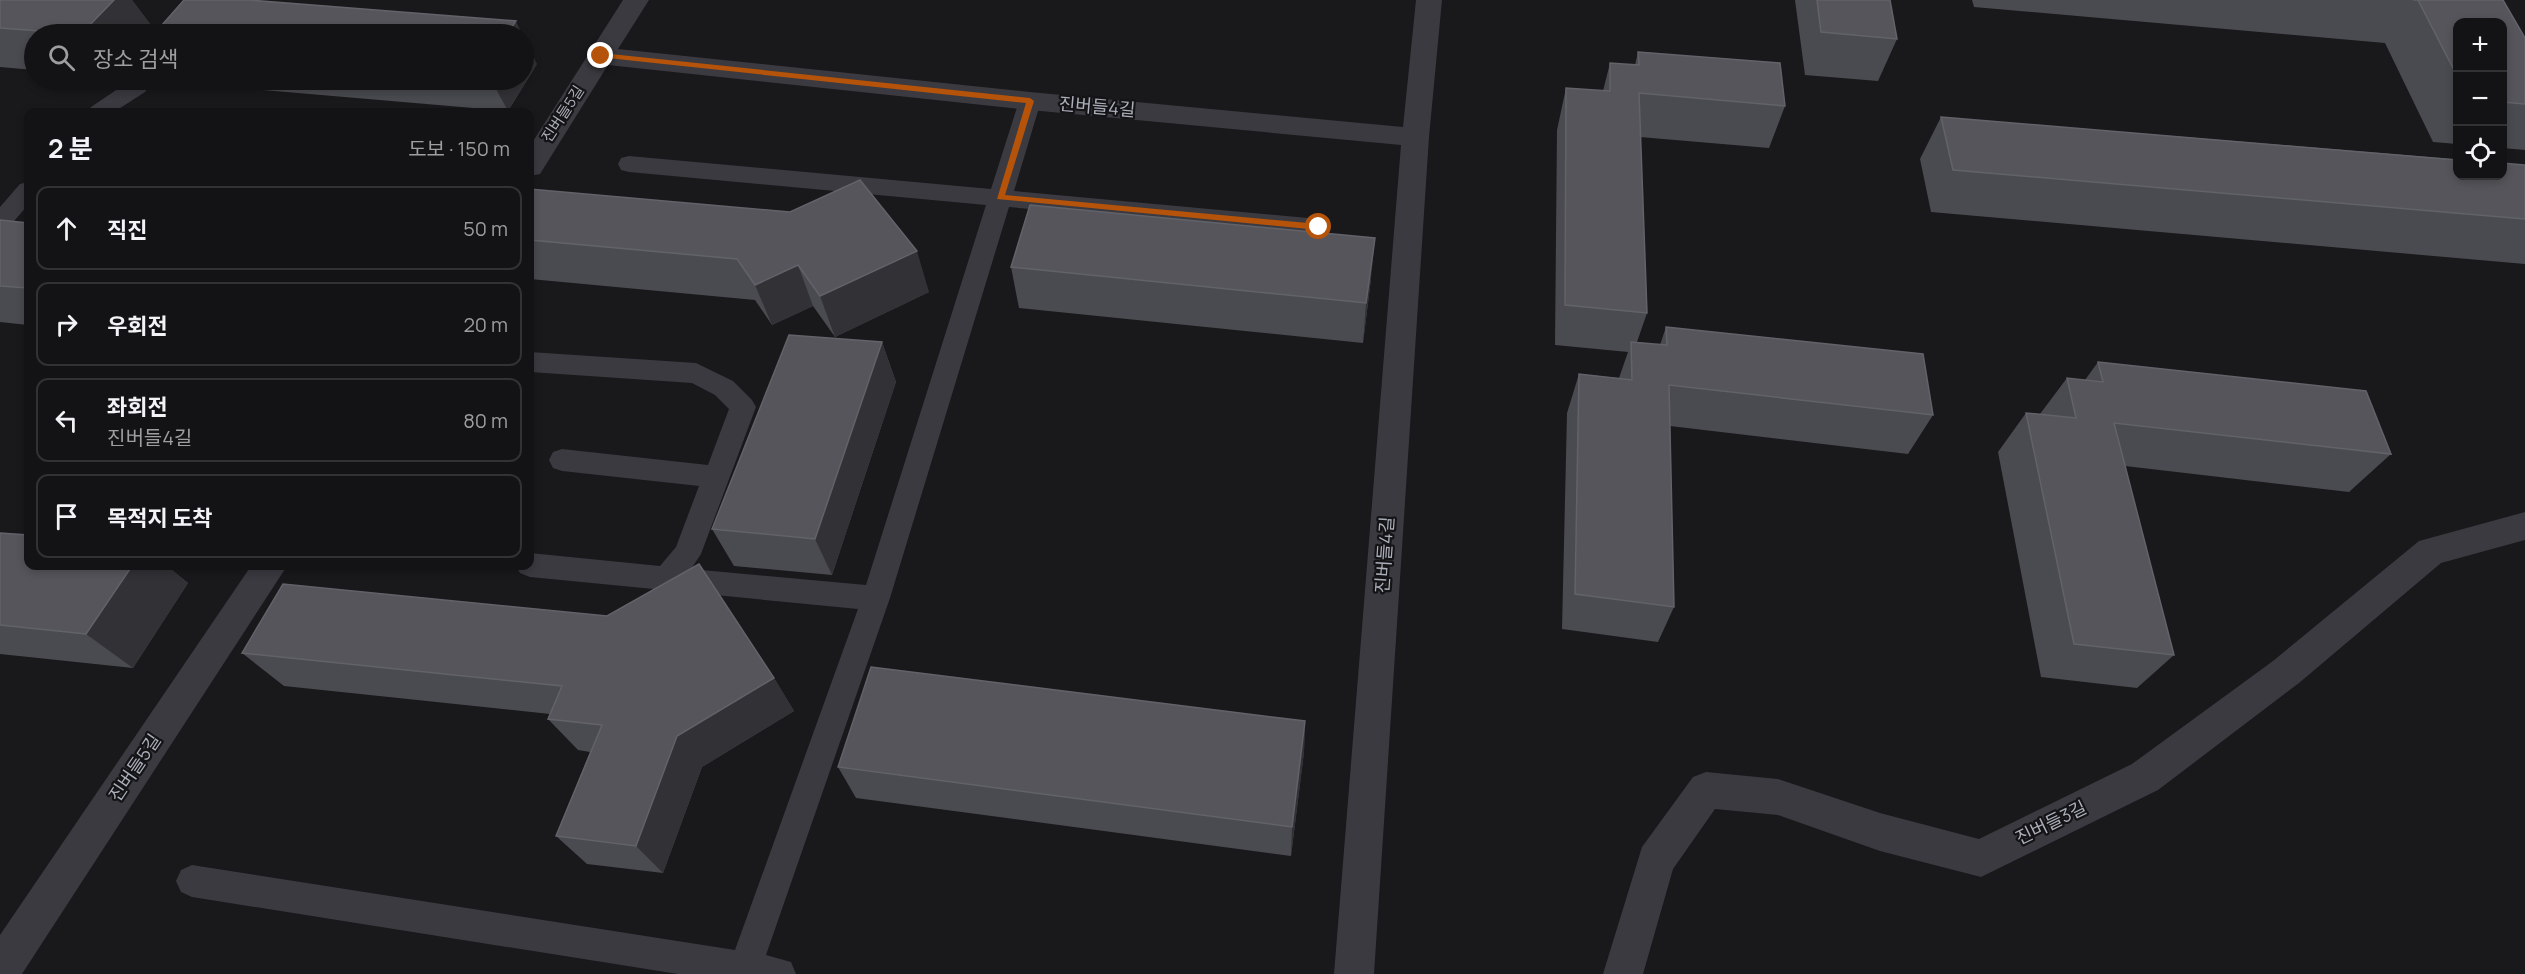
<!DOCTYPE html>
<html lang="ko">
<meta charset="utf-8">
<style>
:root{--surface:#131214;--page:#1c1b1d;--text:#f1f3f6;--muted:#9d9ea0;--line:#323234}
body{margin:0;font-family:Manrope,"Noto Sans KR",sans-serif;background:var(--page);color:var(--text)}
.controls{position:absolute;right:18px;top:18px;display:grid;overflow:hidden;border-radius:12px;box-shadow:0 3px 9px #0003}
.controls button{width:54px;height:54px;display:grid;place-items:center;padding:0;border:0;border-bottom:2px solid var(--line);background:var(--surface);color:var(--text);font:30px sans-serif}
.stop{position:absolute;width:18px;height:18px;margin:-14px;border:4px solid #b45309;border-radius:50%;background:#fff}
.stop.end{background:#b45309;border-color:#fff;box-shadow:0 2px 6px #0008}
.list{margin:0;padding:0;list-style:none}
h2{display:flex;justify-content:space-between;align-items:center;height:78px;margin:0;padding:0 24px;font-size:26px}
h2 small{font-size:20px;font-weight:400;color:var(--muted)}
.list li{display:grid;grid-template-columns:39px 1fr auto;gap:18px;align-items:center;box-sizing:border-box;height:84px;margin:0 12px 12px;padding:0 12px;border:2px solid var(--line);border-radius:12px}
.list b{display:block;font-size:22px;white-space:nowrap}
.list p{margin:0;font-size:20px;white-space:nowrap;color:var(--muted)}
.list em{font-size:20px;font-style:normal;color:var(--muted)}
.icon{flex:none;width:33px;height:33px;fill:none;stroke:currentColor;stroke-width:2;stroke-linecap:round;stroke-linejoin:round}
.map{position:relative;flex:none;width:2525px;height:974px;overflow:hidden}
.search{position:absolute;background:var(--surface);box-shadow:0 3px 9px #0003;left:24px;top:24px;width:510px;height:66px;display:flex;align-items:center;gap:15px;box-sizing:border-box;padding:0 21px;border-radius:33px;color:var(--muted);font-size:22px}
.panel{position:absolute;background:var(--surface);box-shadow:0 3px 9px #0003;left:24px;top:108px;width:510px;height:462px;border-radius:12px}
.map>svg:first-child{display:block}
</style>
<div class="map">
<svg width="2525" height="974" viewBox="0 0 2525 974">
<rect width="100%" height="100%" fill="#19181b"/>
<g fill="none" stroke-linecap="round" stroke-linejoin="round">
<path fill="#3a3a40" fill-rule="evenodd" d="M131 80H154L145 92 114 112H88L91 107Z
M1030 94 1038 96 1041 101 1014 191 1319 219 1327 221 1331 227 1327 233 1319 235 1009 207 890 598 766 955 791 962 796 974H678L192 897 181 892 176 881 181 870 192 865 735 950 858 609 530 577 520 573 516 566H530V553L660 566 676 547 699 486 562 471 553 468 549 460 553 452 562 449 708 465 729 409 715 395 692 383 530 372V352L696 363 733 381 752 400 756 407 701 554 691 569 866 585 986 205 629 172 621 170 618 164 621 158 629 156 991 189 1019 101 1022 96Z
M28 182V205L8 228 0 230V207L20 184Z"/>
<path fill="#3a3a40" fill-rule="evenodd" d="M623 0H649L618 49 1030 92 1403 127 1416 0H1442L1429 137 1374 974H1334L1401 145 1030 110 608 65 540 174 530 176V146Z
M2525 512V540L2441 563 2299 683 2158 790 1981 877 1880 851 1778 815 1715 809 1673 869 1643 974H1603L1642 847 1693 777 1706 772 1778 779 1880 813 1979 839 2132 764 2273 661 2419 541Z
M251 566H287L22 974H0V935Z"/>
</g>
<path fill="#4a4b50" d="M0 0H132L156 32 522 34H34V70L0 67Z
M1795 0H1890L1897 39 1878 81 1805 75Z
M1972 0H2503L2525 38V150L2502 148V22H2457V144L2433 142 2385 43 1974 7Z
M1638 52 1785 106 1769 148 1640 137 1647 313 1637 342 1660 345 1666 327 1933 415 1908 454 1670 426 1674 607 1658 642 1562 629 1567 413 1579 374 1619 378 1628 352 1555 345 1557 130 1566 88 1603 91 1610 63 1635 65Z
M537 64 508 111 181 83 179 80H524Z
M1941 117 2525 165V264L1931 212 1920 159Z
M530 189 929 292 835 337 813 306 772 325 755 300 530 279Z
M0 220 28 223V325L0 322Z
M1011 267 1371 279 1363 343 1019 308Z
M882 342 896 382 832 575 734 566 712 529Z
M2098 362 2391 454 2349 492 2125 466 2174 655 2137 688 2041 677 1998 452 2026 413 2040 414 2067 378 2085 380Z
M0 533 28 566H167L188 583 133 668 0 654Z
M242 653 774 678 794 711 702 767 663 873 587 864 556 836 590 752 578 750 548 719 550 714 284 686Z
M1305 721 1304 752 1291 856 856 798 838 767Z"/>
<path fill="#323236" d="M114 0H132L156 32 154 34H81Z
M516 21 522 34H507Z
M524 37 537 64 508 111 491 80H524Z
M1375 238 1371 279 1363 343 1366 303Z
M917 251 929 292 835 337 820 296Z
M798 265 813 306 772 325 755 285Z
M882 342 896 382 832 575 815 539Z
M132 566H167L188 583 133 668 86 634Z
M774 678 794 711 702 767 663 873 636 846 677 736Z
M1305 721 1304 752 1291 856 1292 827Z"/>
<path fill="#55555b" stroke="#62636a" stroke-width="1.5" d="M0 0H114L81 34 0 28Z
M184 0H249L516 21 507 34H154Z
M1817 0H1890L1897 39 1821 32Z
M2413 0H2503L2525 38V104L2502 102V22H2457V76L2418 0Z
M1638 52 1780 63 1785 106 1639 93 1647 313 1565 305 1566 88 1610 91V63L1639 65Z
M1941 117 2457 160V176H2502V163L2525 165V219L1953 170Z
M860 180 917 251 820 296 798 265 755 285 737 259 530 240V189L790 212Z
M1030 205 1375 238 1366 303 1011 267Z
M0 220 28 223V288L0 286Z
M1666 327 1923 354 1933 415 1669 385 1674 607 1575 594 1579 374 1632 380 1631 342 1667 345Z
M789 335 882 342 815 539 712 529Z
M2098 362 2366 391 2391 454 2114 423 2174 655 2074 644 2026 413 2076 418 2067 378 2103 382Z
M0 533 28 535V566H132L86 634 0 625Z
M699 564 774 678 677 736 636 846 556 836 602 725 548 719 562 686 242 653 283 584 607 616Z
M871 667 1305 721 1292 827 838 767Z"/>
<path fill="#b45309" d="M601 53 1030 98 1034 101 1005 195 1319 224 1323 227 1319 230 997 199 1026 103 598 57V54Z"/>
<g text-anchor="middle" stroke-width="4.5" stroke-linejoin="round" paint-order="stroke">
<g font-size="15" fill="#abafba" stroke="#141316">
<text transform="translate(563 114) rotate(-57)" y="5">진버들5길</text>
</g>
<g font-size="18" fill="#abafba" stroke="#141316">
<text transform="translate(1097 107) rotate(5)" y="6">진버들4길</text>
<text transform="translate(1385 555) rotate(-86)" y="6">진버들4길</text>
<text transform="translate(135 768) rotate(-56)" y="6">진버들5길</text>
<text transform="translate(2051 823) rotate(-26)" y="6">진버들3길</text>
</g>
</g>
</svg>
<div class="controls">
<button>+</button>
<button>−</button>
<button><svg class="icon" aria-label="locate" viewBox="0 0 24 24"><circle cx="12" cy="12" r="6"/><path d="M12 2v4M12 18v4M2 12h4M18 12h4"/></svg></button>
</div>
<div class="stop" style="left:1319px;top:227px"></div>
<div class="stop end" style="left:601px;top:56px"></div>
<div class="search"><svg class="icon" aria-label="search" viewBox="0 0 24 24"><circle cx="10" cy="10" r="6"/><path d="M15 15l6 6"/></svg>장소 검색</div>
<section class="panel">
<h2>2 분<small>도보 · 150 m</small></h2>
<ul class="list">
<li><svg class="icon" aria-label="ahead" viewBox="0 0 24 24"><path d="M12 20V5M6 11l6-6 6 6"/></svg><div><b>직진</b></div><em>50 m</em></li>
<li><svg class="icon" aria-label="right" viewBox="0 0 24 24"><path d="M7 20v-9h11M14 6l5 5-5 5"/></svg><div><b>우회전</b></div><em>20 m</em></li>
<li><svg class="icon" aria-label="left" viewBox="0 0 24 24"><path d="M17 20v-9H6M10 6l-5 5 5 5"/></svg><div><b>좌회전</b><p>진버들4길</p></div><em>80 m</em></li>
<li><svg class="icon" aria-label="arrive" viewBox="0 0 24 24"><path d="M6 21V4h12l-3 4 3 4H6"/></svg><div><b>목적지 도착</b></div></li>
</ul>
</section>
</div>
